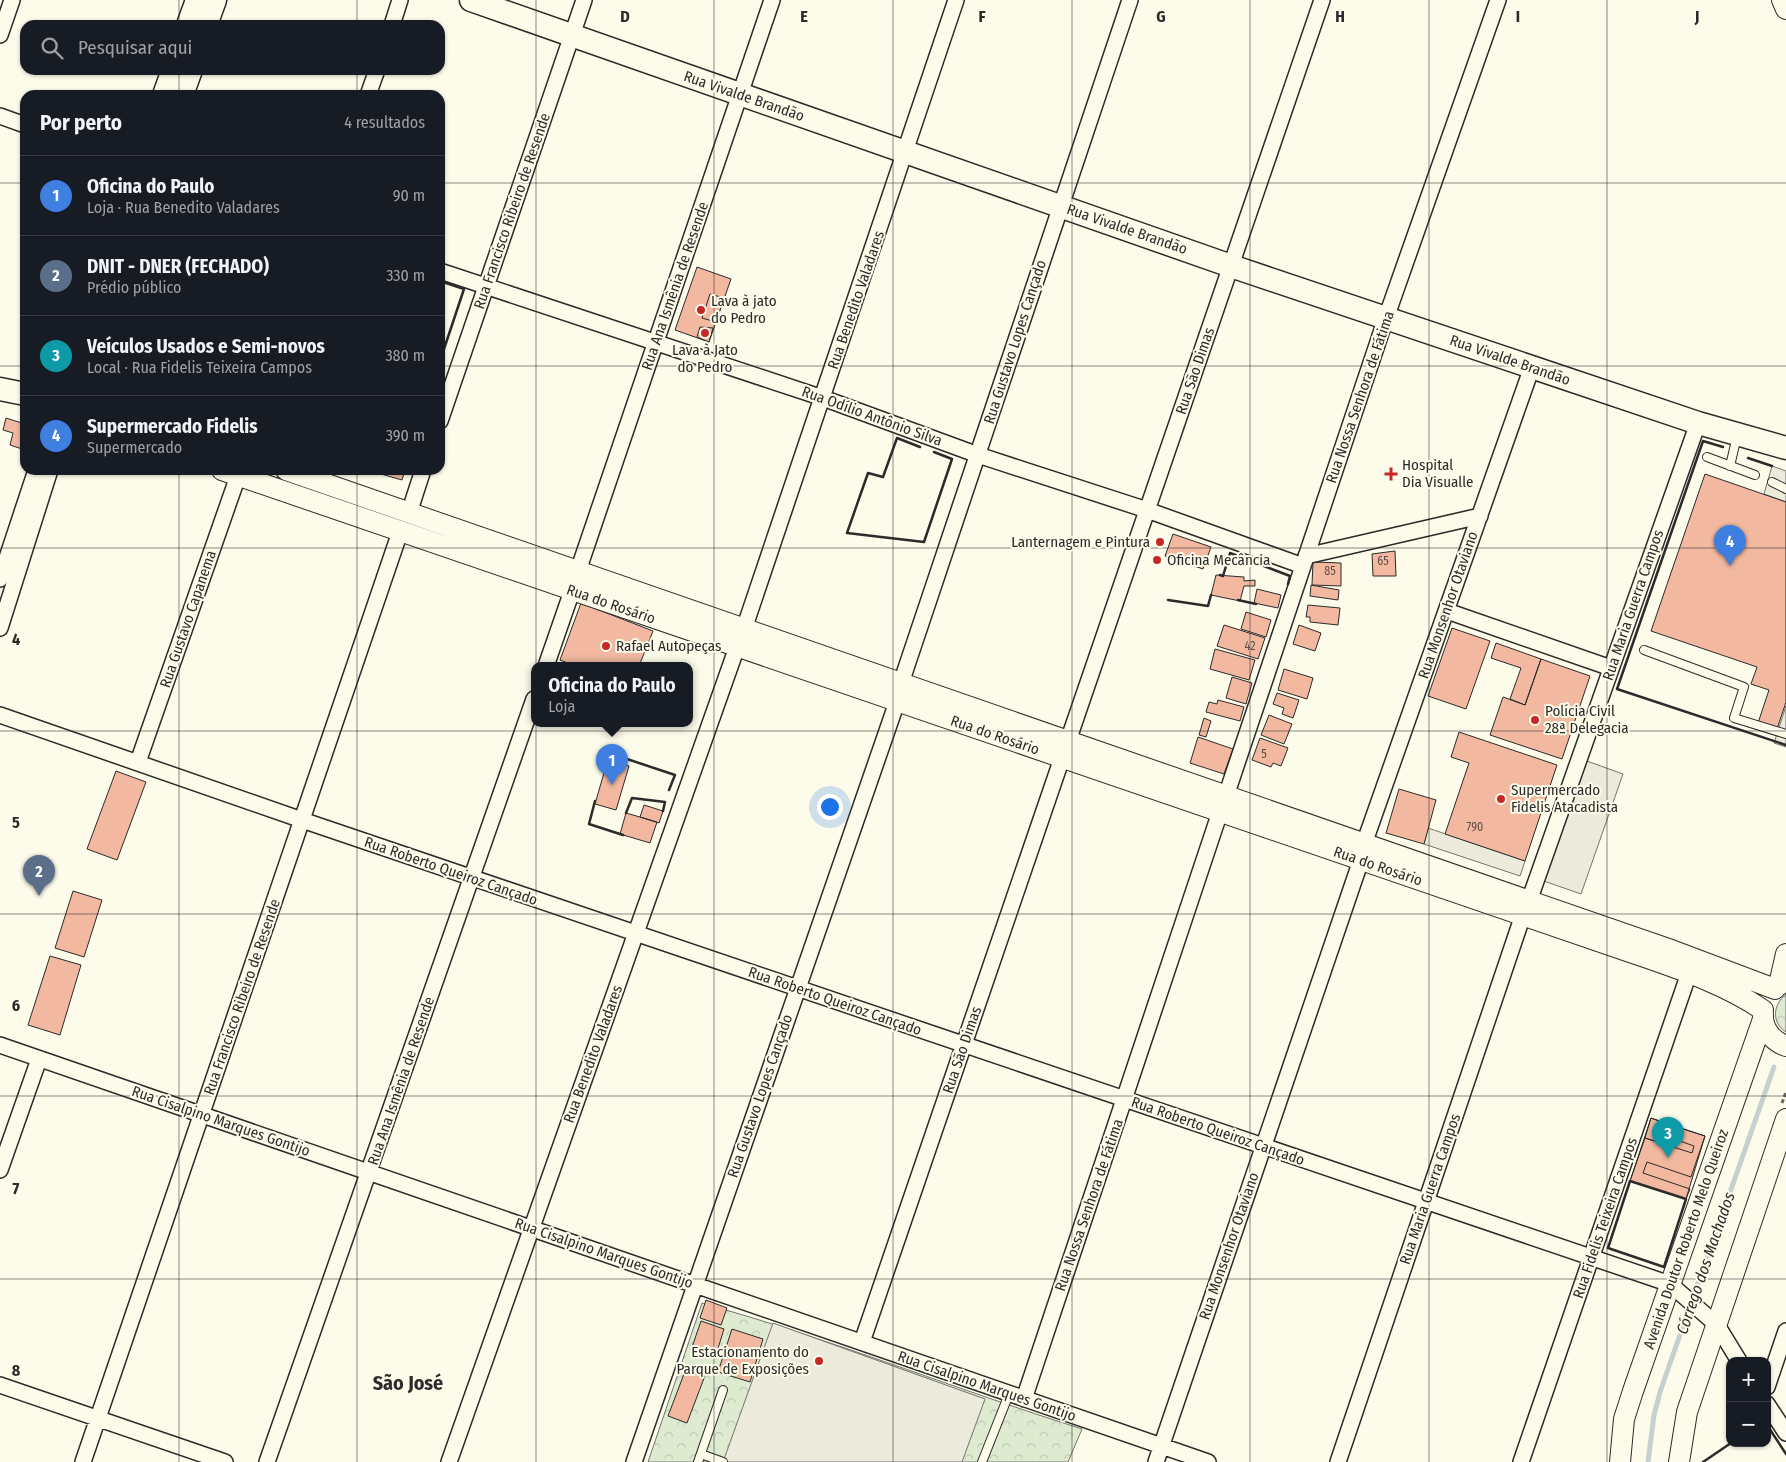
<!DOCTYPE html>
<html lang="pt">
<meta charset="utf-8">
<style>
:root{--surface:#171b24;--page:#242831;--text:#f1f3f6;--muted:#9ea1a6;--line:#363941;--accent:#db2777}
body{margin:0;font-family:"Fira Sans Condensed",sans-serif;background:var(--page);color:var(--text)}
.controls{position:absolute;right:15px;bottom:15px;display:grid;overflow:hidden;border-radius:10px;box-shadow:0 1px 4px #0004}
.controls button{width:45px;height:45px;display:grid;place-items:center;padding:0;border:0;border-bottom:1px solid var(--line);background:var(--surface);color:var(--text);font:25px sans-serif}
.you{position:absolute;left:829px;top:806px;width:18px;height:18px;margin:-12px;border:4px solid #fff;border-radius:50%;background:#1a73e8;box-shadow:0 0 0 8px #1a73e833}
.badge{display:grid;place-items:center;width:32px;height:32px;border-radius:50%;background:var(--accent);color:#fff;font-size:16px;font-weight:700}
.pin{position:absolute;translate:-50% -41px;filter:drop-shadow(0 1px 2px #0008)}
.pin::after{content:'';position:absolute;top:26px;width:18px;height:15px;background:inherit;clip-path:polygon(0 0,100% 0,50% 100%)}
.popup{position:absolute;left:531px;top:662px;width:162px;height:65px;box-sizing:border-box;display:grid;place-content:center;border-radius:10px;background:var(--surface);filter:drop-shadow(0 1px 4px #0005);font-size:16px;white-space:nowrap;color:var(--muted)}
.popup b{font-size:19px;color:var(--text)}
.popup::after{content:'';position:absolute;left:50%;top:100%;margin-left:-10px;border:10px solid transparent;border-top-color:var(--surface)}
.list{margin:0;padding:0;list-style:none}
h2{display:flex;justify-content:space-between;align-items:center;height:65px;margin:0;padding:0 20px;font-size:21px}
h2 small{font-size:16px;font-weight:400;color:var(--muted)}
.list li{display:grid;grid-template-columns:32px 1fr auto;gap:15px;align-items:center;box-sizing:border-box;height:80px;padding:0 20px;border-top:1px solid var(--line)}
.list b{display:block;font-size:19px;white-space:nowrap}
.list p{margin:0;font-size:16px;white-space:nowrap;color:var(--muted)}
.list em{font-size:16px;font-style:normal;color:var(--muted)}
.icon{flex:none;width:28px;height:28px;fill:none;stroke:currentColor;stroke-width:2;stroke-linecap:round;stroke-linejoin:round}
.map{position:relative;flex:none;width:1786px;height:1462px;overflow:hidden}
.search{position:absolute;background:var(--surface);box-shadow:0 1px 4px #0004;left:20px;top:20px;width:425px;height:55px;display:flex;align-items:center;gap:12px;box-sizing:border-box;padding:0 18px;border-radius:15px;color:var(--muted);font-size:19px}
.panel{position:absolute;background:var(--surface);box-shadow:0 1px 4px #0004;left:20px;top:90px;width:425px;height:385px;border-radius:15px}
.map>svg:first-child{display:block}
</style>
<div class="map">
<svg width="1786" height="1462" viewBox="0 0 1786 1462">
<defs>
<pattern id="forest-crowns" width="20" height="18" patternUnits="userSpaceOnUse" patternTransform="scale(1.25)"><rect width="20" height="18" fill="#deebd1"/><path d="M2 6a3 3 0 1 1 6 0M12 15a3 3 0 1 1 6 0" fill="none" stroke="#bfcab4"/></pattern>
</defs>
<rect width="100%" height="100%" fill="#fdfbea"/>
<path fill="url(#forest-crowns)" stroke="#74746e" d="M1786 994V1032C1771 1022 1773 1005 1786 994Z
M702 1303C831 1339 955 1389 1082 1429L1068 1462H648Z"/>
<path fill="#eceadb" stroke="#74746e" d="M1772 466 1786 471V502L1764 494Z
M1786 706V747L1774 743Z
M1584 760 1623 774 1581 894 1541 880Z
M1428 828 1525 861 1520 876 1424 844Z
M773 1323 985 1399 962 1462H723Z"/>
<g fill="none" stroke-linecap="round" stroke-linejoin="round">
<path stroke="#c7d0d0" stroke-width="5" d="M1648 1462 1654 1415 1661 1389 1774 1067"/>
</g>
<path fill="#f2b8a0" stroke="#2b2b2b" d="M697 267 731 279 709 342 675 330Z
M710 294 724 298 716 322 702 318Z
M700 327 713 328 709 342 697 337Z
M6 418 25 424V450L10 445 13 433 3 430Z
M367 470H405L402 480Z
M1705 474 1786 502V702L1777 729 1758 723 1769 690 1751 684 1757 667 1651 631Z
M1173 534 1211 547 1203 569 1165 556Z
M1395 551 1396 576H1373L1372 554Z
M1313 562 1341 563V586L1312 585Z
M1216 575 1244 577V581L1255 580V586H1244L1240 601 1211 595Z
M1311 585 1339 590 1338 600 1310 596Z
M1257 589 1281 595 1278 608 1254 603Z
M581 603 653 631 639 666H575L560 660Z
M1308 605 1340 608 1338 625 1310 622V617H1306Z
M1246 612 1271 620 1266 637 1241 629Z
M1224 625 1265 638 1258 659 1217 646Z
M1299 625 1321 633 1315 651 1293 644Z
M1452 628 1490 641 1466 709 1428 696Z
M1496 643 1541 659 1525 705 1510 699 1521 668 1491 658Z
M1215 649 1255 660 1249 680 1210 669Z
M1541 659 1590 676 1562 759 1490 735 1503 697 1525 705Z
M1284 669 1313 678 1307 699 1278 690Z
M1232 677 1252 683 1246 704 1226 698Z
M1277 693 1299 700 1293 718 1282 714 1284 708 1273 704Z
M1218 700 1244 707 1240 721 1206 712 1209 702 1217 704Z
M1269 715 1292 724 1284 744 1261 735Z
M1204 718 1211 721 1206 737 1199 735Z
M1459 732 1557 765 1525 861 1445 834 1469 763 1451 757Z
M1198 737 1233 749 1224 774 1190 763Z
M1260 738 1288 748 1281 766 1273 763 1271 767 1252 760Z
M608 759 629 766 616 810 595 804Z
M116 771 146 782 117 860 87 849Z
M1399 789 1436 800 1424 844 1386 833Z
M644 805 663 811 659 823 640 817Z
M626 813 657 822 650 843 620 834Z
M73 891 102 900 84 957 55 948Z
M50 956 81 965 60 1035 28 1025Z
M1651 1118 1664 1123 1658 1140 1655 1139 1654 1141 1645 1138Z
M1651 1118 1705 1136 1686 1199 1630 1181Z
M1664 1123 1705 1136 1691 1177 1647 1162 1643 1173 1690 1189 1686 1199 1630 1181 1645 1138 1692 1153 1694 1146 1660 1134Z
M706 1300 727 1308 721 1325 700 1318Z
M701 1321 724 1329 715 1358 691 1350Z
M732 1329 763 1339 750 1382 718 1372Z
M687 1366 706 1373 687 1423 668 1416Z"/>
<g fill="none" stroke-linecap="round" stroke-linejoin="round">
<defs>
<path id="lane" d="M1707 457 1755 475
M1730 466 1737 436
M1772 482 1786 489
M1644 650 1744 687 1734 718 1786 734
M701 1454 723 1462
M698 1462 723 1390
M982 1462 1009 1394"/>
<path id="street" d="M392 25 400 0
M0 35 12 0
M368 95 377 70
M0 116 25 125
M440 271 823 398 978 455 1147 510 1303 566
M440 421 584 0
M409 513 423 470
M1306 556 1480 516
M578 571 772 0
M0 579 36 470
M1447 611 1611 668
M0 628 50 470
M744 629 956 0
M546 666 572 591
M901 683 1130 0
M0 715 302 820 1670 1284 1717 1325 1739 1361
M1068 741 1322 0
M138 762 238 476
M1226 796 1386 318 1498 0
M1364 844 1532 367
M1529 901 1698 423
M0 1045 1208 1462
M0 1170 39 1059
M862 1342 1062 758
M0 1385 225 1462
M1767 1387 1786 1331
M1024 1399 1220 812
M1767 1404 1786 1433
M83 1462 400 532
M267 1462 534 699
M449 1462 737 647
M634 1462 897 702
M1156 1462 1361 860
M1338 1462 1523 915
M1521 1462 1689 973"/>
<path id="secondary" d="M1782 0 1786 9
M222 470 1636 954C1679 969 1725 984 1763 1010
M286 470 1674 951 1775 989
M1779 985 1786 954
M1763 1014C1762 1028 1772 1041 1786 1046
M1620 1462 1624 1419 1633 1391 1763 1019
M1679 1462 1687 1412 1786 1119"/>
<path id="primary" d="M471 0 1231 266 1698 423 1786 448
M188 25 197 0
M206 25 215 0
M164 95 173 70
M182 95 191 70
M0 389 25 394"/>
</defs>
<use href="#lane" stroke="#2b2b2b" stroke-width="10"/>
<use href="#street" stroke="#2b2b2b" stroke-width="18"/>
<use href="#secondary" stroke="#2b2b2b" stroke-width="22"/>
<use href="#primary" stroke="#2b2b2b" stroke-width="25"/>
<path stroke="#6a6964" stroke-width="3" stroke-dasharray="4 2.5" stroke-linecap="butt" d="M1782 1103 1786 1092"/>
<use href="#lane" stroke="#fdfbea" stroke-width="8"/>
<use href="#street" stroke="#fdfbea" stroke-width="15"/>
<use href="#secondary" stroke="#fdfbea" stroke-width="20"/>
<use href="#primary" stroke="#fdfbea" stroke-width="22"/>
<path stroke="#2b2b2b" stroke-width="2.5" d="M440 281 464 289 440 361
M920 447 897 438 883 477 868 473 847 533 924 542 952 459 934 452
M1723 447 1703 441 1617 689 1786 745
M1748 458 1772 466
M1220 575 1223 576 1230 553 1290 576 1288 584
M1168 600 1208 606 1211 595
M1238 600 1256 604
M607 760 609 753 675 775 669 790
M595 801 589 824 623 835
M626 813 632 798 665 802 663 811
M1630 1181 1686 1199 1664 1267 1608 1248Z
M1767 1425 1786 1454
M1703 1462 1731 1443"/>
</g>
<path fill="none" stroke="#2b2b2b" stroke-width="1" stroke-opacity="0.55" d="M179 0V25M357 0V25M536 0V1462M714 0V1462M893 0V1462M1072 0V1462M1250 0V1462M1429 0V1462M1607 0V1462M179 70V95M357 70V95M0 183H25M440 183H1786M0 366H25M440 366H1786M179 470V1462M357 470V1462M0 548H1786M0 731H1786M0 914H1786M0 1096H1786M0 1279H1786"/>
<g fill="#c62828" stroke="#fdfbea" stroke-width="2">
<circle cx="701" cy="310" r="5"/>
<circle cx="705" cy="333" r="5"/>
<path d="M1388.5 466.5h5v5h5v5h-5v5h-5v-5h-5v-5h5z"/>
<circle cx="1160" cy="542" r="5"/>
<circle cx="1157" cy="560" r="5"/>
<circle cx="606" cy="646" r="5"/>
<circle cx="1535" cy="720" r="5"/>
<circle cx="1501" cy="799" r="5"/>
<circle cx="819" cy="1361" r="5"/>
</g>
<g text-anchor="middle" stroke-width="4" stroke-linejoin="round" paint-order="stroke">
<g font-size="12" fill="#5d4e48">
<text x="1383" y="565">65</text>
<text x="1330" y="575">85</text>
<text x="1250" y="650">42</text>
<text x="1264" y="758">5</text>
<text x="1475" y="831">790</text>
</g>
<g font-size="15" fill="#2b2b2b" stroke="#fdfbea">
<text transform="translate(744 96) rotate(19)" y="5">Rua Vivalde Brandão</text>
<text transform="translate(512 211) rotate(-71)" y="5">Rua Francisco Ribeiro de Resende</text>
<text transform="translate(1127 229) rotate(19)" y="5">Rua Vivalde Brandão</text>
<text transform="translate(675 286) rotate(-71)" y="5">Rua Ana Ismênia de Resende</text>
<text transform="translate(856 300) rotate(-71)" y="5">Rua Benedito Valadares</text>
<text transform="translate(1015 342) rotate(-72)" y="5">Rua Gustavo Lopes Cançado</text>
<text transform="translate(1510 360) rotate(19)" y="5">Rua Vivalde Brandão</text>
<text transform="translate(1195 371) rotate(-71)" y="5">Rua São Dimas</text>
<text transform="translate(1360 397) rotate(-71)" y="5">Rua Nossa Senhora de Fátima</text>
<text transform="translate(872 416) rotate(20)" y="5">Rua Odílio Antônio Silva</text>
<text transform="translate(611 604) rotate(19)" y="5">Rua do Rosário</text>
<text transform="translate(1448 605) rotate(-71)" y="5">Rua Monsenhor Otaviano</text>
<text transform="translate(1633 605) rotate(-71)" y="5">Rua Maria Guerra Campos</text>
<text transform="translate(188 619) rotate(-71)" y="5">Rua Gustavo Capanema</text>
<text transform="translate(995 735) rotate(19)" y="5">Rua do Rosário</text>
<text transform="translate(1378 866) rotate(19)" y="5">Rua do Rosário</text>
<text transform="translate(451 871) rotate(19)" y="5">Rua Roberto Queiroz Cançado</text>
<text transform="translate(242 997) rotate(-71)" y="5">Rua Francisco Ribeiro de Resende</text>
<text transform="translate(835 1001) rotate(19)" y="5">Rua Roberto Queiroz Cançado</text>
<text transform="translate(962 1050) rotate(-71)" y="5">Rua São Dimas</text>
<text transform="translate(593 1054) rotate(-70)" y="5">Rua Benedito Valadares</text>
<text transform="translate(401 1081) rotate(-71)" y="5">Rua Ana Ismênia de Resende</text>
<text transform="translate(760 1096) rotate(-71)" y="5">Rua Gustavo Lopes Cançado</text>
<text transform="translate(221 1121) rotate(19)" y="5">Rua Cisalpino Marques Gontijo</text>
<text transform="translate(1218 1131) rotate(19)" y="5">Rua Roberto Queiroz Cançado</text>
<text transform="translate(1430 1189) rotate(-71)" y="5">Rua Maria Guerra Campos</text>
<text transform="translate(1089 1205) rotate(-71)" y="5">Rua Nossa Senhora de Fátima</text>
<text transform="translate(1605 1218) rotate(-71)" y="5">Rua Fidelis Teixeira Campos</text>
<text transform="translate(1686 1239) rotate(-71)" y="5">Avenida Doutor Roberto Melo Queiroz</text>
<text transform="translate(1229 1246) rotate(-71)" y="5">Rua Monsenhor Otaviano</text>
<text transform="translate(604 1253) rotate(19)" y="5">Rua Cisalpino Marques Gontijo</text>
<text transform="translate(987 1386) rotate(19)" y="5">Rua Cisalpino Marques Gontijo</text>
</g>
<g font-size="15" fill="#2b2b2b" stroke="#fdfbea" text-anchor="start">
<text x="711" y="306">Lava à jato<tspan x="711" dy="17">do Pedro</tspan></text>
<text x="705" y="355" text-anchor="middle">Lava à Jato<tspan x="705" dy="17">do Pedro</tspan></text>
<text x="1402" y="470">Hospital<tspan x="1402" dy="17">Dia Visualle</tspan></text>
<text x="1150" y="547" text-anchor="end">Lanternagem e Pintura</text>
<text x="1167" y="565">Oficina Mecância</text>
<text x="616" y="651">Rafael Autopeças</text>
<text x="1545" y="716">Polícia Civil<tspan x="1545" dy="17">28ª Delegacia</tspan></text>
<text x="1511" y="795">Supermercado<tspan x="1511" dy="17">Fidelis Atacadista</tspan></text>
<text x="809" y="1357" text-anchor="end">Estacionamento do<tspan x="809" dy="17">Parque de Exposições</tspan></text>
</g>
<g font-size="16" font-style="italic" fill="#2b2b2b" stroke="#fdfbea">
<text transform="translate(1705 1263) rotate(-71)" y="6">Córrego dos Machados</text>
</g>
<g font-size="20" font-weight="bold" fill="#2b2b2b" stroke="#fdfbea">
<text x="408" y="1390">São José</text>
</g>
</g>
<g font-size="16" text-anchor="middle" font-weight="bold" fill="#2b2b2b" stroke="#fdfbea" stroke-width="4" stroke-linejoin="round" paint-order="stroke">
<text x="625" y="22">D</text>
<text x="804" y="22">E</text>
<text x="982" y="22">F</text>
<text x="1161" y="22">G</text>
<text x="1340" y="22">H</text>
<text x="1518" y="22">I</text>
<text x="1697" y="22">J</text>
<text x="16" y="645">4</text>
<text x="16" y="828">5</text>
<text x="16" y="1011">6</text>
<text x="16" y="1194">7</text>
<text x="16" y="1376">8</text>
</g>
</svg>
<div class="controls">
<button>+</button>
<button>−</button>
</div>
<div class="you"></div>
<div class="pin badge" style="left:612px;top:785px;background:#3f7fe0">1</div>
<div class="popup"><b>Oficina do Paulo</b>Loja</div>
<div class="pin badge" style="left:39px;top:896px;background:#5c6f8a">2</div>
<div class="pin badge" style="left:1668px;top:1158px;background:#0f9aa8">3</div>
<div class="pin badge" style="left:1730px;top:566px;background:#3f7fe0">4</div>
<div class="search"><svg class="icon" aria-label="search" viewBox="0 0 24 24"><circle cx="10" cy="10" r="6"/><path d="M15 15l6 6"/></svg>Pesquisar aqui</div>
<section class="panel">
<h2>Por perto<small>4 resultados</small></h2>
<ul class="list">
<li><span class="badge" style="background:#3f7fe0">1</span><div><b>Oficina do Paulo</b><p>Loja · Rua Benedito Valadares</p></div><em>90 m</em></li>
<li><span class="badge" style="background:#5c6f8a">2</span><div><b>DNIT - DNER (FECHADO)</b><p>Prédio público</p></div><em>330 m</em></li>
<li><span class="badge" style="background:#0f9aa8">3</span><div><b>Veículos Usados e Semi-novos</b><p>Local · Rua Fidelis Teixeira Campos</p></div><em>380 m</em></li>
<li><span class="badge" style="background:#3f7fe0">4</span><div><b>Supermercado Fidelis</b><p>Supermercado</p></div><em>390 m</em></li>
</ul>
</section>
</div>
